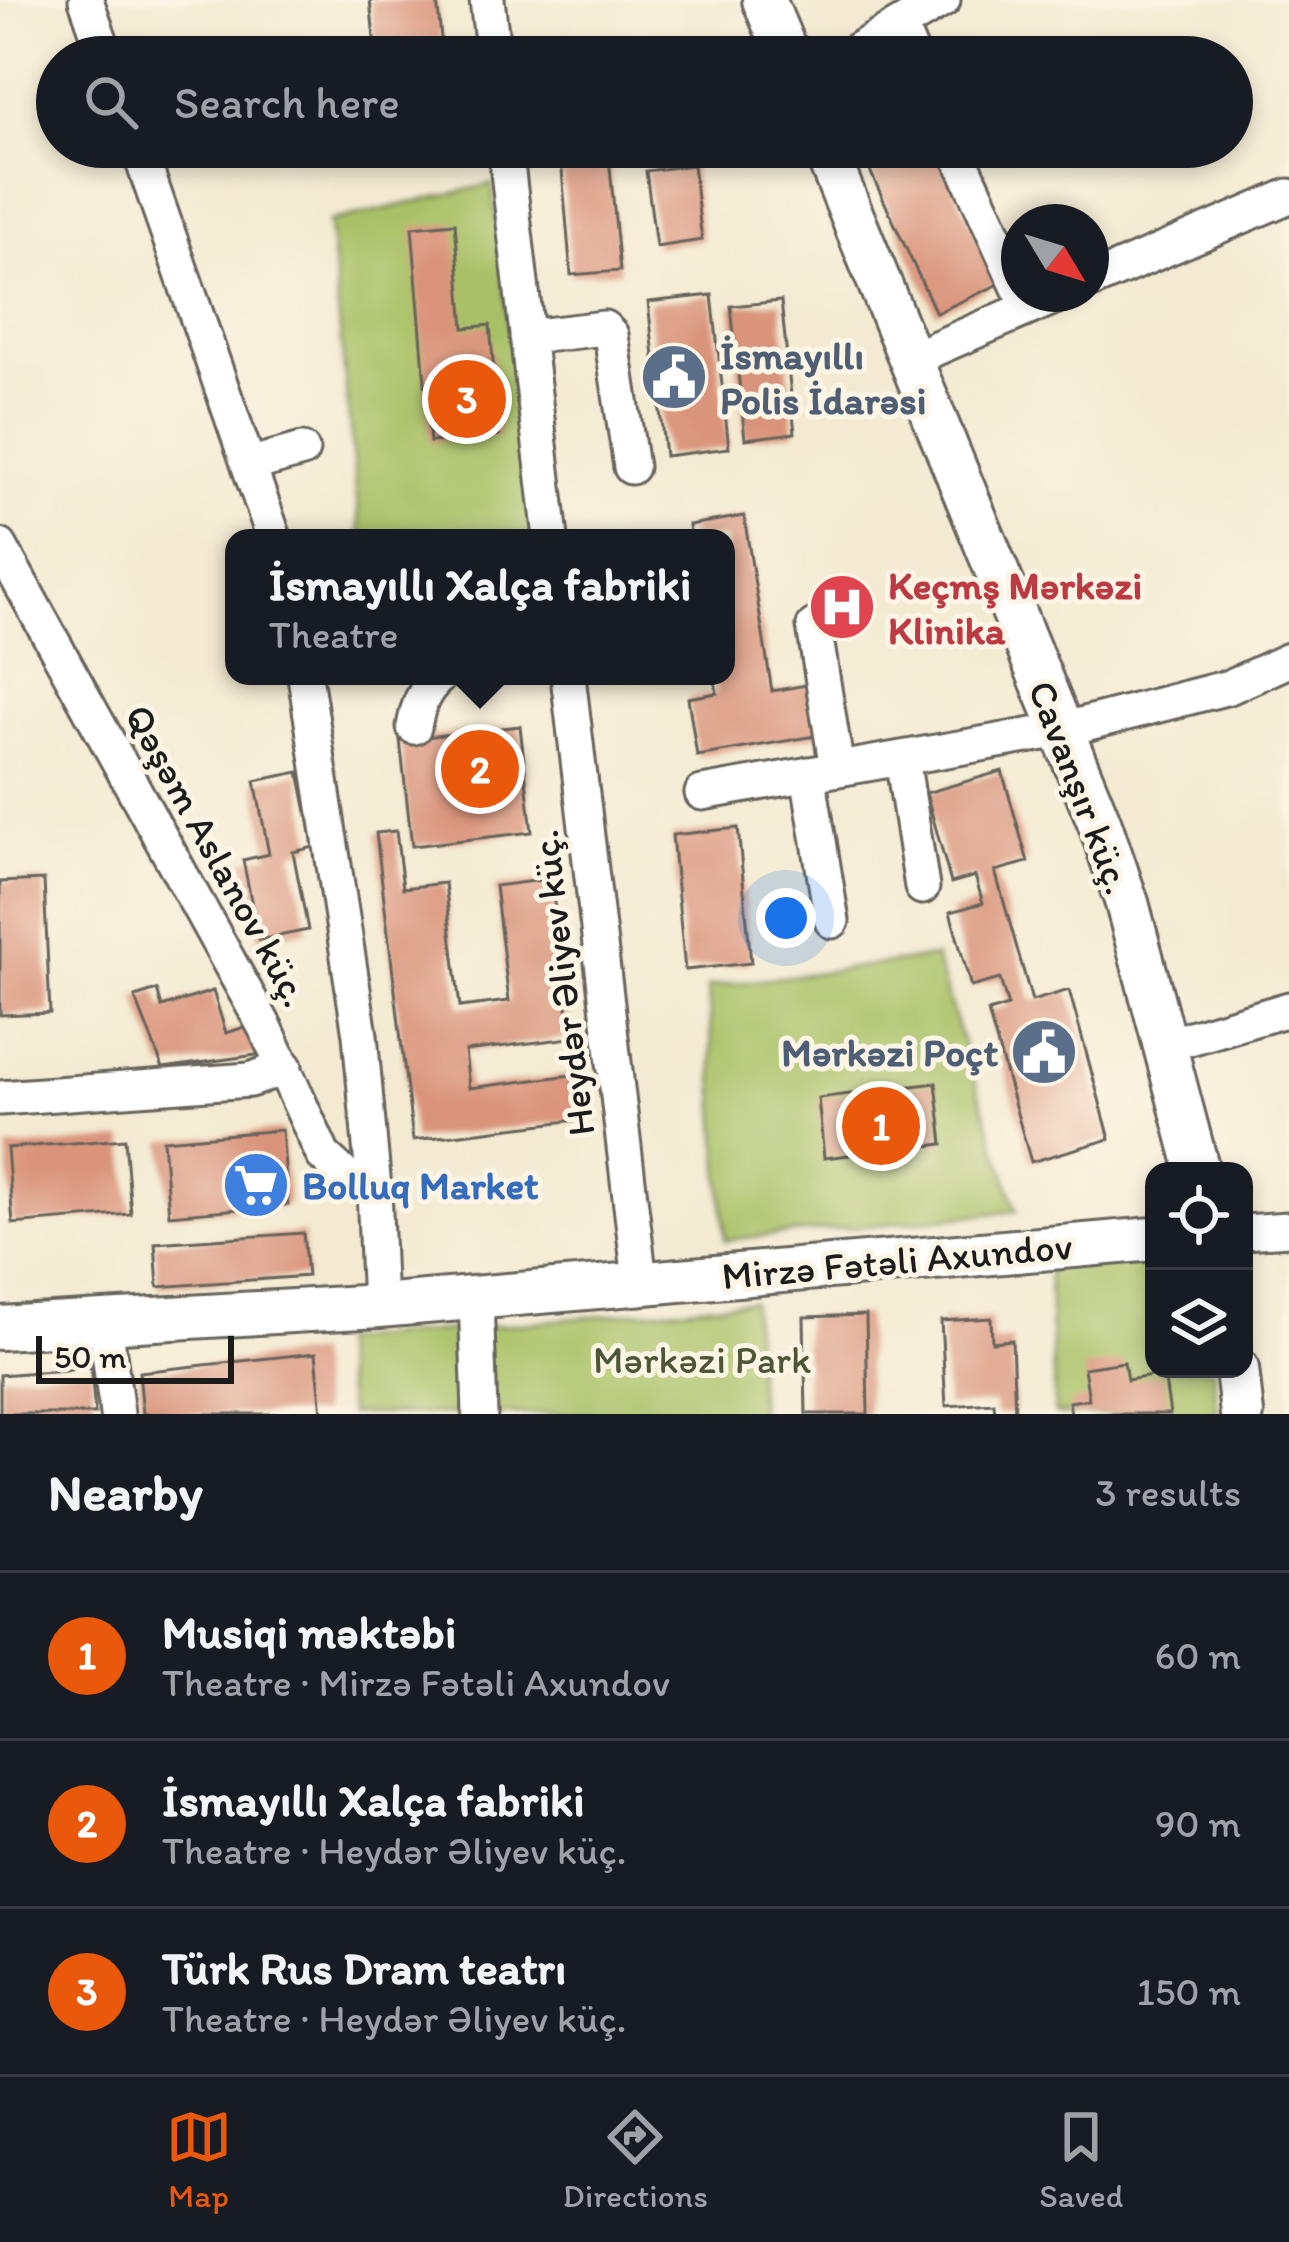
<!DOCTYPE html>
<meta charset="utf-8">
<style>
:root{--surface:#171b24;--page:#20242c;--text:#f1f3f6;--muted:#9ea1a6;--line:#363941;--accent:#ea580c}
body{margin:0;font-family:Itim,sans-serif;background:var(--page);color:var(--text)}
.controls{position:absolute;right:36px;bottom:36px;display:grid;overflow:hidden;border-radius:24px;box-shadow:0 6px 18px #0003}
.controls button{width:108px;height:108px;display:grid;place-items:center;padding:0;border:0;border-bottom:3px solid var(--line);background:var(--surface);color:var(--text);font:60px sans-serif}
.compass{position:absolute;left:1001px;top:204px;width:108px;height:108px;border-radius:50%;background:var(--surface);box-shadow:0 6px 18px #0003;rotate:128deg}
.scale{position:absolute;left:36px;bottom:30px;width:198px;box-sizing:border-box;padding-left:12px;border:6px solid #1c1c1c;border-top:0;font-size:33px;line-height:42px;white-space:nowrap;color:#1c1c1c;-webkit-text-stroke:9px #fcf5e5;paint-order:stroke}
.you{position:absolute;left:786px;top:918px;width:42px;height:42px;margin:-30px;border:9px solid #fff;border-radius:50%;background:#1a73e8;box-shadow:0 0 0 18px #1a73e833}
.badge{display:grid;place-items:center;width:78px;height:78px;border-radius:50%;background:var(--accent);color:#fff;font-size:39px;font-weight:700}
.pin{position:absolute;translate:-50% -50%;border:6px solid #fff;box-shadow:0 3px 12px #0006}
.popup{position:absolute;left:225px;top:529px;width:510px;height:156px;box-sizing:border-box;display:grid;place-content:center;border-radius:24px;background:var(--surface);filter:drop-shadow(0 3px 9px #0005);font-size:39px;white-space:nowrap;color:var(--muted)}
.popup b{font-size:45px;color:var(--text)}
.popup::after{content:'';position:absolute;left:50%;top:100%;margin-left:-24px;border:24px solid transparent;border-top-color:var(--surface)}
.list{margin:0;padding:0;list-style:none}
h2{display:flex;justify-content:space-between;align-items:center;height:156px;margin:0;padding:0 48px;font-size:51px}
h2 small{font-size:39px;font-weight:400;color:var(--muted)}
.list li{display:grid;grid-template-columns:78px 1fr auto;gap:36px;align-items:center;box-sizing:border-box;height:168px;padding:0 48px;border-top:3px solid var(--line)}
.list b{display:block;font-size:45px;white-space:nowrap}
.list p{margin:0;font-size:39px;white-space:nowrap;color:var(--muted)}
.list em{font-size:39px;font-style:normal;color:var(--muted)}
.icon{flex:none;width:66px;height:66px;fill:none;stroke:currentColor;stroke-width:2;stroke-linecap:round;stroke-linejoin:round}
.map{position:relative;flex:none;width:1289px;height:1414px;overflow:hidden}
.search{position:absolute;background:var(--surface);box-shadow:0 6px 18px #0003;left:36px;right:36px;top:36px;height:132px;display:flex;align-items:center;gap:30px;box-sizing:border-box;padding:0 42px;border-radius:66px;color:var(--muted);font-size:45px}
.sheet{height:660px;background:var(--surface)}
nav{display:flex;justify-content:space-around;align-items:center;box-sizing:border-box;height:168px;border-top:3px solid var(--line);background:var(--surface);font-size:33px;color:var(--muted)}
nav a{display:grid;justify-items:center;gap:6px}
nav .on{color:var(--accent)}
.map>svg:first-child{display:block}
</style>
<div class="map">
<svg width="1289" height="1414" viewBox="0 0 1289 1414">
<rect width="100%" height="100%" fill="#fcf5e5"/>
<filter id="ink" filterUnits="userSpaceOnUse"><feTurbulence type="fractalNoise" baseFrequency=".00833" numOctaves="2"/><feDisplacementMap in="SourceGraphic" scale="24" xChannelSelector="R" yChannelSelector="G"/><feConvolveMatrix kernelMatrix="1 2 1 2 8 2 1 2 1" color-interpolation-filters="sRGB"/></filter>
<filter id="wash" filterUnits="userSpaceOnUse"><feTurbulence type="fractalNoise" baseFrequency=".004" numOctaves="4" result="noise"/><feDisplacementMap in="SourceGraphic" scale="48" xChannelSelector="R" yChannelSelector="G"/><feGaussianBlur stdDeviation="2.7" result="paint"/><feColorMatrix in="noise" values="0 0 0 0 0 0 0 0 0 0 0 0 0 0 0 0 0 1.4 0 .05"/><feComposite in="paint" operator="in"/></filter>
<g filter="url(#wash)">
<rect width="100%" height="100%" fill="#f3ead1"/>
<path fill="#a9c166" stroke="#626e41" stroke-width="3" d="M492 184 533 538H361L329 222Z
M935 957 1017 1211 725 1240 708 987Z
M1154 1257V1369H1213L1218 1414H1055L1048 1264Z
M752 1301 759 1414H349L338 1341Z"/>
<g id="blocks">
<path fill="#da947c" d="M370 0H437L443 57H376Z
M560 147H608L620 271 571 275Z
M859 147H935L999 284 936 313Z
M693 165 702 240 656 247 646 171Z
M455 223 464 328 490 325 499 435 430 442 412 227Z
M712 295 729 448 665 456 648 302Z
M781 301 795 433 745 439 731 306Z
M744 516 772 691 812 684 821 735 697 756 688 698 717 693 714 676H726V538H691L689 525Z
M520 726 532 832 412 846 400 740Z
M1002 771 1028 862 995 871 1032 1001 1069 990 1110 1139 1031 1162 988 1012 1008 1006 1000 979 971 987 950 912 983 903 975 876 951 883 926 793Z
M299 772 314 847 293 852 308 930 259 940 243 860 269 854 255 781Z
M738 828 751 963 685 970 672 835Z
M396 831 403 888 445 883 460 1007 509 1001 495 886 551 879 571 1038 465 1051 469 1088 580 1074 585 1119 413 1140 376 833Z
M44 880 50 1013 0 1015V882Z
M157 990 162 1007 213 991 226 1033 245 1027 263 1054 163 1068 135 997Z
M936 1083 943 1144 824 1158 818 1098Z
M282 1130 288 1205 169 1215 163 1140Z
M125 1139 131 1214 13 1224 7 1148Z
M303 1233 307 1276 158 1287 155 1243Z
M866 1315 868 1414H806L804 1317Z
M991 1318 992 1342 1012 1340 1015 1414H995L994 1403 946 1406 941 1321Z
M316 1353 322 1414H143L139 1372Z
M1124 1362 1127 1380 1164 1374 1170 1414H1071L1069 1402 1089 1399 1084 1368Z
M91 1368 95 1414H0V1375Z"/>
</g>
</g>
<g filter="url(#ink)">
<use href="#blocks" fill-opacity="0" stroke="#67645b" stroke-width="3"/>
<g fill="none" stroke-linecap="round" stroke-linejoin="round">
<defs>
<path id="minor" d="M86 0 106 57
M487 0 494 57
M900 27 913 57
M755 57 782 44
M845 57 943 0
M138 147 274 538
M505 147 551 538
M955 147 1019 288
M1091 281 1289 196
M527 337 604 328 611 335 631 467
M911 359 1061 294
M249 465 302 450
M0 546 266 1029 323 1155 349 1179 374 1189
M814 626 837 769
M305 676 360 1035 374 1189 379 1306
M568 676 640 1281
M414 727C418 705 423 691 440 676
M902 758 922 887
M808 774 832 921
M702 793 1061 730 1229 687 1289 660
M1166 1045 1289 1009
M0 1098 250 1080 285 1067
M1244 1232 1289 1229
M476 1297 480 1414
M105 1322 117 1414"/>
<path id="major" d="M764 0 788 57
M824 147 1100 824 1127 903 1198 1171
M0 1328 379 1306 1154 1239
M1237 1369 1242 1414"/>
</defs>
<use href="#minor" stroke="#67645b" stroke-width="39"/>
<use href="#major" stroke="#67645b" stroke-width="48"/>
<use href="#minor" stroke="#fff" stroke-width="33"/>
<use href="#major" stroke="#fff" stroke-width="42"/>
</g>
</g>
<defs>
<symbol id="civic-disc" viewBox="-11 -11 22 22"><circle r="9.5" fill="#5c6f8a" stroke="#fcf5e5"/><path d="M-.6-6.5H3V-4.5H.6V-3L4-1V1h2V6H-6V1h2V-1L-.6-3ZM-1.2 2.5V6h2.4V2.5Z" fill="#fff"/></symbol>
<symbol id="hospital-disc" viewBox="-11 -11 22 22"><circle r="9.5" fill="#e0444e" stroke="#fcf5e5"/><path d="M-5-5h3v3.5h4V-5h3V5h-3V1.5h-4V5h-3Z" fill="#fff"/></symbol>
<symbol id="supermarket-disc" viewBox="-11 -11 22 22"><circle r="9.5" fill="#3f7fe0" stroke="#fcf5e5"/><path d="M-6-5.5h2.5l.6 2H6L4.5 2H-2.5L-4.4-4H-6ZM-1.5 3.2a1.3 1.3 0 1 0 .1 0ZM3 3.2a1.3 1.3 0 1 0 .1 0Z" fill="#fff"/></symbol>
</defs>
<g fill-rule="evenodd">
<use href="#civic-disc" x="636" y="339" width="76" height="76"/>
<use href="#hospital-disc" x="804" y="569" width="76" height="76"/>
<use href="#civic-disc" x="1006" y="1014" width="76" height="76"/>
<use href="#supermarket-disc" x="218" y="1147" width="76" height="76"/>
</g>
<g text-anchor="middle" stroke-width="10" stroke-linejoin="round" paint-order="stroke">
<g font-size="39" font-weight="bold" fill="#4e5e75" stroke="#fcf5e5" text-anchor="start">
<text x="720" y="369">İsmayıllı<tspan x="720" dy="45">Polis İdarəsi</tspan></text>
<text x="998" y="1066" text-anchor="end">Mərkəzi Poçt</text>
</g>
<g font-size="39" font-weight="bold" fill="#be3a42" stroke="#fcf5e5" text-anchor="start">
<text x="888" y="599">Keçmş Mərkəzi<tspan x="888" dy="45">Klinika</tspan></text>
</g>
<g font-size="39" fill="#1c1c1c" stroke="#fcf5e5">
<text transform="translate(1081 787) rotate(69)" y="14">Cavanşır küç.</text>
<text transform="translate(218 855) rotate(61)" y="14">Qəşəm Aslanov küç.</text>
<text transform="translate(562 983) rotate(-97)" y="14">Heydər Əliyev küç.</text>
<text transform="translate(897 1260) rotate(-5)" y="14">Mirzə Fətəli Axundov</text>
</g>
<g font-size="39" font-weight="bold" fill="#366cbe" stroke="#fcf5e5" text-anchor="start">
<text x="302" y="1199">Bolluq Market</text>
</g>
<g font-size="39" fill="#4d5636" stroke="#fcf5e5">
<text x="702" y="1373">Mərkəzi Park</text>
</g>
</g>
</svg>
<div class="controls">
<button><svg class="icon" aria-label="locate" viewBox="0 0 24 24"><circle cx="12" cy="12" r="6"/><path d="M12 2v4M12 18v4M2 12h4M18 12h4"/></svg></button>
<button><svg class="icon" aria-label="layers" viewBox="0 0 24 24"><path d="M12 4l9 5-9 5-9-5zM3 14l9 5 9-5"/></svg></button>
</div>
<svg class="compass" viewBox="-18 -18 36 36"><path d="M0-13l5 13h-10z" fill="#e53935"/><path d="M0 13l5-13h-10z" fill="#9ea1a6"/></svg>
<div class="scale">50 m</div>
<div class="you"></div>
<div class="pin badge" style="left:881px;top:1126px">1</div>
<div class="pin badge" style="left:480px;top:769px">2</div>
<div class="popup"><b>İsmayıllı Xalça fabriki</b>Theatre</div>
<div class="pin badge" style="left:467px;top:399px">3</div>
<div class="search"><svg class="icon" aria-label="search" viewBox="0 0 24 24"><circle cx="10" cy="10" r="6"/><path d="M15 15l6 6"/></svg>Search here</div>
</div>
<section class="sheet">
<h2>Nearby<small>3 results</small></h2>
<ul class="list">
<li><span class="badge">1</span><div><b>Musiqi məktəbi</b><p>Theatre · Mirzə Fətəli Axundov</p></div><em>60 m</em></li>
<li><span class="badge">2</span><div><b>İsmayıllı Xalça fabriki</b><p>Theatre · Heydər Əliyev küç.</p></div><em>90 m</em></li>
<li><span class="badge">3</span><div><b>Türk Rus Dram teatrı</b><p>Theatre · Heydər Əliyev küç.</p></div><em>150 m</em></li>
</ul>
</section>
<nav>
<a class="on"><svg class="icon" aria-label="map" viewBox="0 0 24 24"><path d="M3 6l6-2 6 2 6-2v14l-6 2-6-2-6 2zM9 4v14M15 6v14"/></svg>Map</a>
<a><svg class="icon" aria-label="directions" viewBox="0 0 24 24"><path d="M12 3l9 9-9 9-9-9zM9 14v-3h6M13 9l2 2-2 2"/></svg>Directions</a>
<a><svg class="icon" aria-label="saved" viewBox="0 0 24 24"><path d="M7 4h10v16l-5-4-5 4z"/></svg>Saved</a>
</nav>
